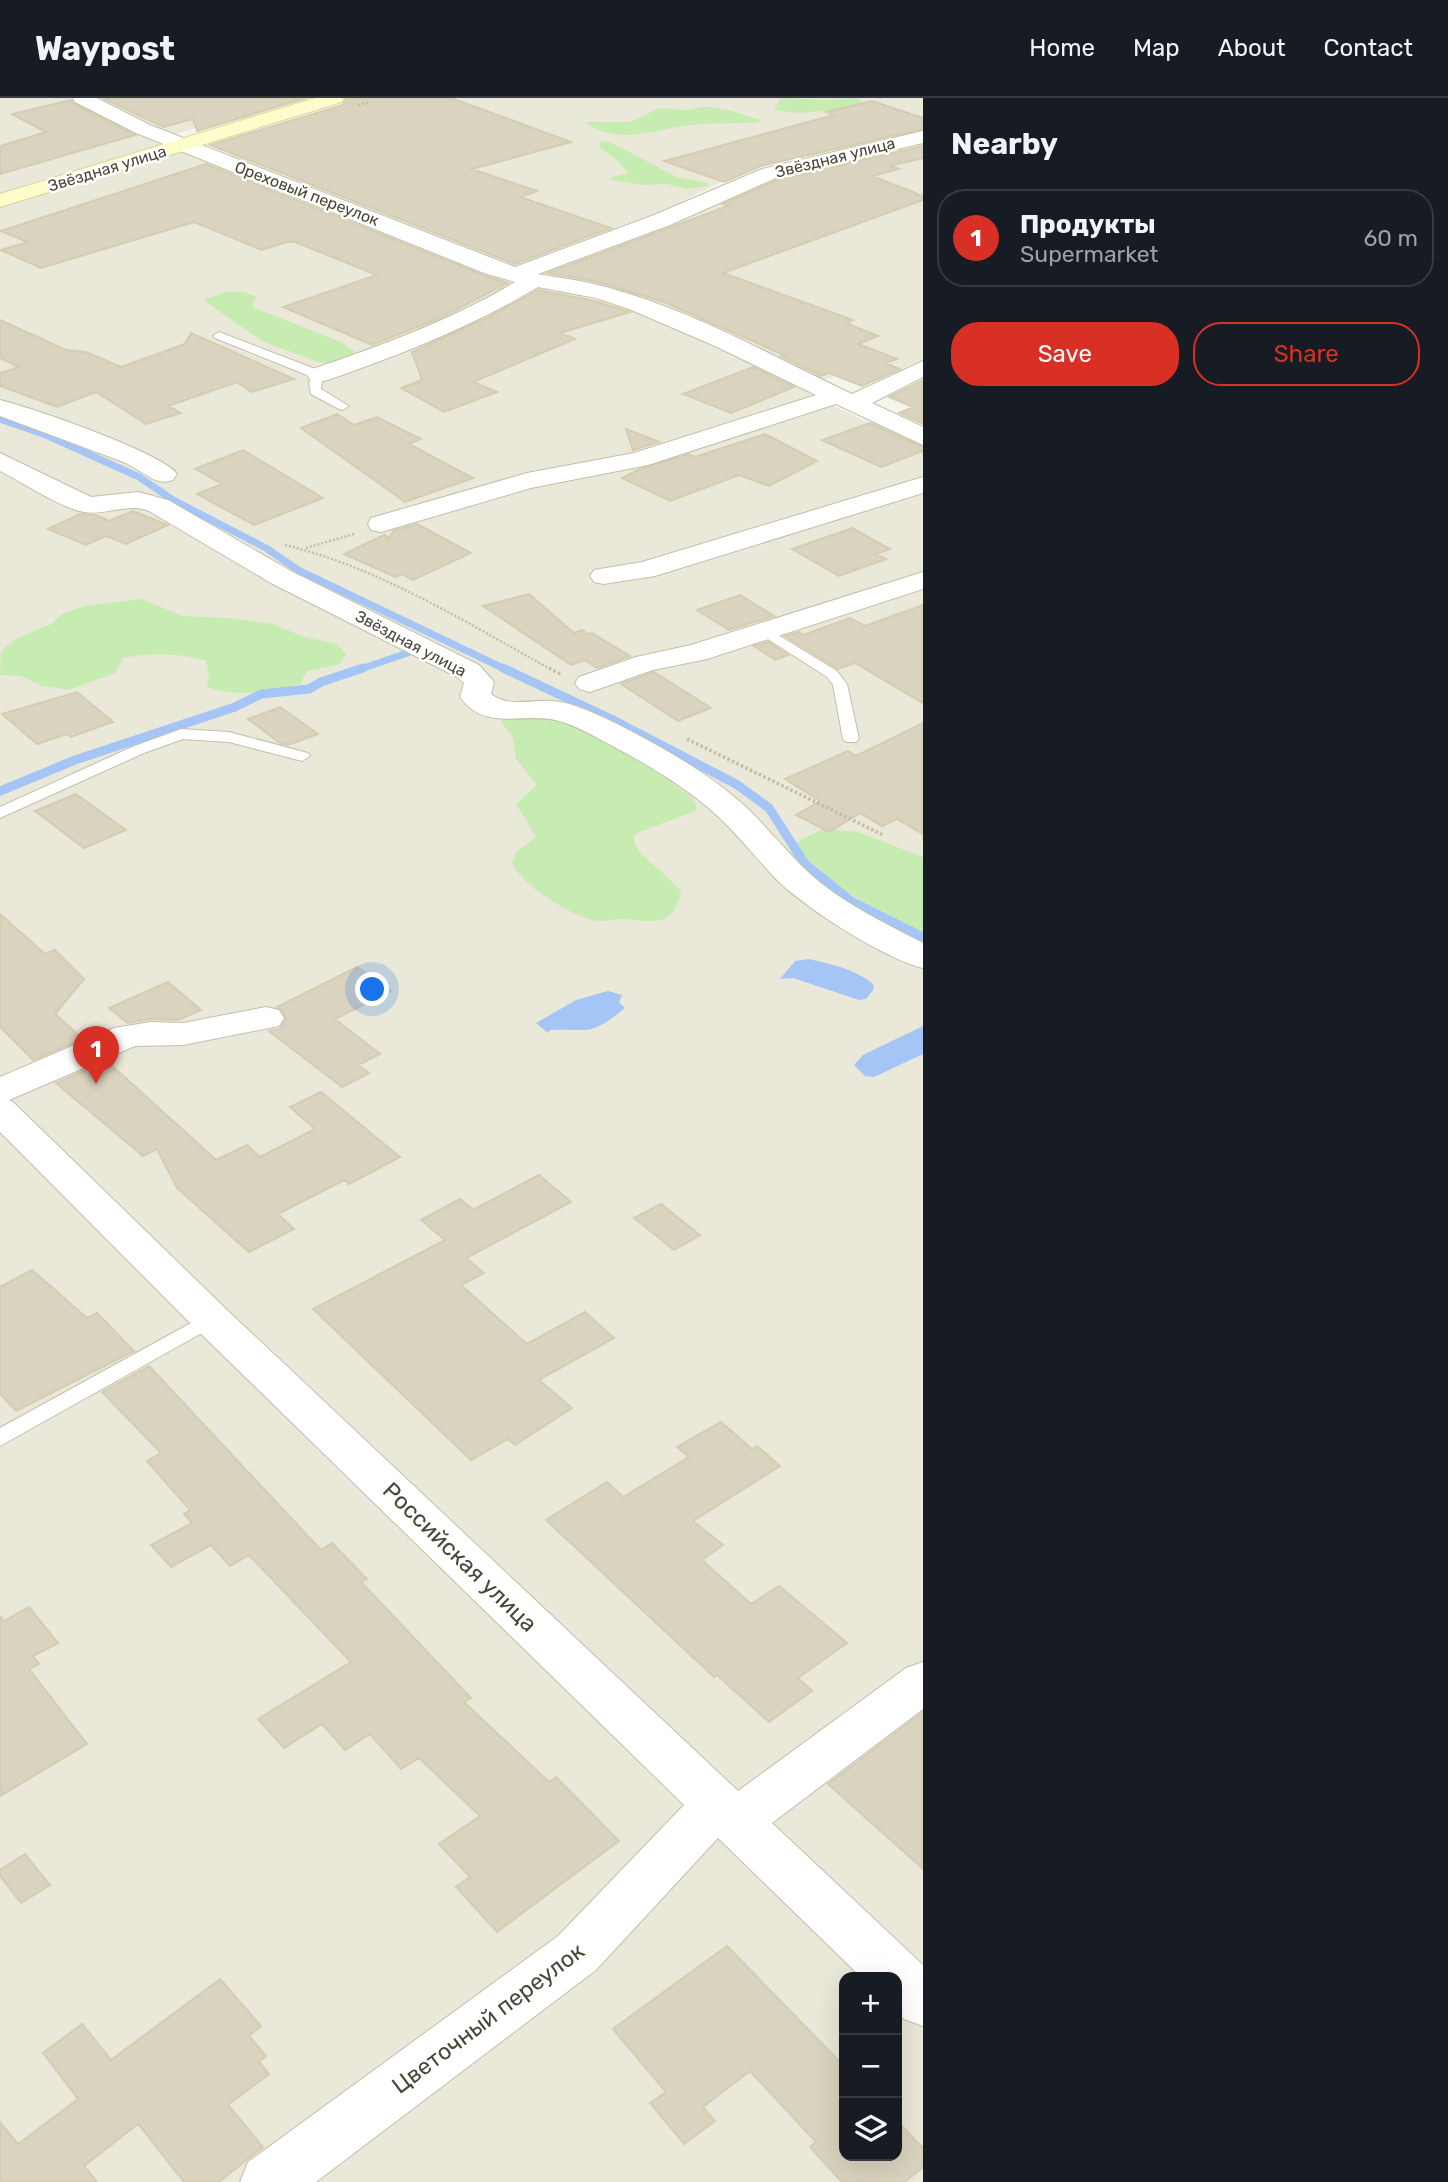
<!DOCTYPE html>
<meta charset="utf-8">
<style>
:root{--surface:#171b24;--page:#242831;--text:#f1f3f6;--muted:#9ea1a6;--line:#363941;--accent:#d93025}
body{margin:0;font-family:Rubik,sans-serif;background:var(--page);color:var(--text)}
.controls{position:absolute;right:21px;bottom:21px;display:grid;overflow:hidden;border-radius:14px;box-shadow:0 7px 28px #0002}
.controls button{width:63px;height:63px;display:grid;place-items:center;padding:0;border:0;border-bottom:2px solid var(--line);background:var(--surface);color:var(--text);font:35px sans-serif}
.you{position:absolute;left:373px;top:892px;width:24px;height:24px;margin:-18px;border:5px solid #fff;border-radius:50%;background:#1a73e8;box-shadow:0 0 0 10px #1a73e833}
.badge{display:grid;place-items:center;width:46px;height:46px;border-radius:50%;background:var(--accent);color:#fff;font-size:23px;font-weight:700}
.pin{position:absolute;translate:-50% -58px;filter:drop-shadow(0 2px 4px #0008)}
.pin::after{content:'';position:absolute;top:37px;width:24px;height:21px;background:inherit;clip-path:polygon(0 0,100% 0,50% 100%)}
.list{margin:0;padding:0;list-style:none}
h2{display:flex;justify-content:space-between;align-items:center;height:91px;margin:0;padding:0 28px;font-size:30px}
h2 small{font-size:23px;font-weight:400;color:var(--muted)}
.list li{display:grid;grid-template-columns:46px 1fr auto;gap:21px;align-items:center;box-sizing:border-box;height:98px;margin:0 14px 14px;padding:0 14px;border:2px solid var(--line);border-radius:28px}
.list b{display:block;font-size:26px;white-space:nowrap}
.list p{margin:0;font-size:23px;white-space:nowrap;color:var(--muted)}
.list em{font-size:23px;font-style:normal;color:var(--muted)}
.actions{display:flex;gap:14px;padding:21px 28px}
.actions a{flex:1;padding:16px 0;border:2px solid var(--accent);border-radius:28px;text-align:center;font-size:24px;color:var(--accent)}
.actions .main{background:var(--accent);color:#fff}
.icon{flex:none;width:38px;height:38px;fill:none;stroke:currentColor;stroke-width:2;stroke-linecap:round;stroke-linejoin:round}
.map{position:relative;flex:none;width:923px;height:2084px;overflow:hidden}
header{display:flex;align-items:center;gap:42px;box-sizing:border-box;height:98px;padding:0 35px;background:var(--surface);border-bottom:2px solid var(--line)}
header strong{font-size:33px}
nav{display:flex;gap:38px;margin-inline-start:auto;font-size:24px}
main{display:flex}
aside{flex:1;background:var(--surface)}
.map>svg:first-child{display:block}
</style>
<header>
<strong>Waypost</strong>
<nav><a>Home</a><a>Map</a><a>About</a><a>Contact</a></nav>
</header>
<main>
<div class="map">
<svg width="923" height="2084" viewBox="0 0 923 2084">
<rect width="100%" height="100%" fill="#f6f5ea"/>
<path fill="#eae8d8" fill-rule="evenodd" d="M0 0H297L152 43 393 134 514 186 550 185 593 202H615L774 274 776 278 811 292 810 297 923 350V2084H0ZM844 1879H897V2058H844Z
M407 0H923V34L747 71 662 113 508 171 228 60Z
M923 44V262L860 287 835 278 824 282 610 193 541 175 545 171 750 92 825 67Z"/>
<path fill="#c7ecb1" d="M784 0 827 2 854 0 862 3 856 10 799 15 774 12 780 1Z
M702 9C724 8 740 17 761 22L757 25C735 25 712 25 690 27 651 31 621 49 584 24H630L660 10 686 12Z
M608 43 677 79 707 85 709 88 687 91 667 86 644 87 611 82 609 80 628 75 618 63 600 50V44Z
M226 194H244L257 199 252 207 255 210 343 245 357 257 349 265H321L264 244 203 202Z
M142 501 183 518 229 520 273 526 304 539 337 546 346 556 340 566 307 573 300 586C271 595 236 599 207 589L209 576 206 563C182 555 148 554 123 560L115 575 69 592 42 588 21 578 0 577 1 553 15 541 51 526 64 515 84 508Z
M521 609C579 618 645 665 692 700L696 707 695 713 640 734 634 737C629 754 670 776 681 794 673 831 652 823 622 821 615 821 607 823 600 823 576 822 521 787 512 765L516 754 536 739 516 706 537 687 516 661 513 640 501 623Z
M823 731 858 734 923 759V834L862 803 829 783 805 777 787 756 799 743Z"/>
<path fill="#a4c5f5" d="M809 861C831 866 855 871 873 886L874 891 866 901 859 902 793 880 780 881 795 863Z
M608 893 622 897 619 904 625 910C615 918 605 927 591 931 587 933 559 931 550 932L548 935 536 925 576 902Z
M923 928V956L874 979 865 978 854 967 863 957Z"/>
<g fill="none" stroke-linecap="round" stroke-linejoin="round">
<path stroke="#a4c5f5" stroke-width="7" d="M0 321 46 337 139 379 173 402 266 450 298 472 507 572
M358 572 410 554"/>
<path stroke="#a4c5f5" stroke-width="9" d="M503 570 613 622 736 686 769 710 805 766 851 803 923 839
M0 693 75 662 235 609 261 596 309 591 321 584 363 570"/>
</g>
<path fill="#d9d3bf" stroke="#d4cdb2" stroke-width="2" d="M103 0H306L197 33 193 21 163 29Z
M346 0H451L571 44 472 71 537 93 520 99 611 130 515 166 210 47 343 7Z
M71 2 74 6 135 37 0 76V48L46 34 12 16Z
M872 3 923 20V31L761 68 724 84 664 63 834 17 826 14Z
M923 48V60L890 68 899 71 872 78 923 98V102L723 175 853 222 846 225 878 238 858 246 897 261 885 265 900 271 862 288 829 275 821 278 781 258 784 257 664 204 598 184 548 175 728 108 723 106 777 82Z
M206 66 483 177 508 185 440 220 372 247 283 209 377 177 295 144H287L262 152 194 124 41 170 1 152 28 144 1 133Z
M538 192 595 203 630 214 560 235 575 241 473 284 497 294 444 314 401 290 422 282 412 254 489 219Z
M0 222 66 252 86 254 121 269 185 246 191 235 294 281 251 294 237 284 168 308 181 315 146 326 96 294 57 309 0 288V275L19 269 0 260Z
M753 269 794 289 731 315 683 296Z
M923 282V326L899 315 913 309 889 299Z
M337 316 354 327 377 319 421 341 409 346 473 380 405 404 301 330Z
M870 325 923 349V353L881 369 822 342Z
M626 331 659 344 633 352Z
M765 336 817 363 769 388 739 377 670 403 622 380 640 371 689 356 695 359Z
M243 352 323 400 254 427 197 396 222 386 195 371Z
M133 413 168 427 126 446 106 438 86 447 48 431 80 416 96 417 109 423Z
M417 426 471 455 413 482 402 476 395 479 344 456 384 437 389 440 393 433Z
M852 430 890 451 876 456 886 461 839 478 792 451Z
M529 496 574 535 582 532 588 536 592 535 630 558 597 570 585 562 571 567 483 508Z
M740 497 774 518 729 532 697 512Z
M923 507V605L855 565 838 571 785 538 799 534 803 537 850 520 865 528Z
M768 544 788 557 775 562 754 548Z
M654 574 711 610 678 623 621 586Z
M77 594 113 624 71 639 67 636 37 646 2 616Z
M280 609 318 636 288 647 280 645 248 621Z
M923 625V736L897 721 882 728 860 715 829 734 796 717 820 703 785 681 848 653 856 658Z
M76 696 126 732 84 750 35 713Z
M0 816 45 856 55 852 84 881 55 916 83 941 33 962 0 929Z
M357 869 391 893 335 921 380 956 358 967 369 975 342 989 269 933 280 931 286 921 281 911 277 909Z
M168 884 201 912 178 922 151 921 128 925 109 910Z
M107 963 216 1062 247 1047 260 1059 315 1031 290 1009 321 994 400 1059 349 1086 344 1082 278 1116 294 1131 249 1154 177 1090 157 1051 143 1058 56 985Z
M539 1077 571 1104 466 1160 484 1175 461 1187 527 1246 585 1214 614 1240 539 1282 572 1310 515 1347 508 1341 471 1362 313 1211 445 1142 421 1122 460 1101 473 1112Z
M661 1106 700 1137 674 1152 634 1120Z
M32 1172 87 1220 97 1215 134 1253 16 1313 0 1296V1189Z
M149 1268 321 1452 332 1445 367 1481 361 1484 471 1600 464 1604 549 1684 556 1679 619 1743 497 1834 456 1789 470 1779 439 1746 480 1718 419 1660 401 1671 370 1636 345 1652 322 1626 284 1650 258 1621 351 1564 249 1457 230 1468 211 1447 171 1469 151 1447 192 1425 184 1416 190 1412 147 1363 161 1355 102 1294Z
M721 1324 752 1351 757 1348 780 1368 693 1423 723 1447 702 1462 751 1506 779 1488 847 1545 798 1580 812 1593 769 1624 717 1577 714 1579 546 1422 607 1384 623 1399 689 1359 677 1349Z
M29 1509 58 1545 33 1558 39 1566 29 1571 87 1646 0 1698V1518L4 1523Z
M923 1614V1771L828 1686Z
M25 1756 50 1787 21 1805 0 1778V1772Z
M727 1848 844 1968V2058H897V2023L923 2050V2069L905 2084H842L810 2049 816 2044 750 1973 703 2009 715 2023 684 2046 650 2005 666 1994 613 1931Z
M220 1881 261 1928 249 1938 266 1958 259 1964 269 1976 228 2007 263 2049 219 2084H184L138 2026 84 2068 97 2084H0V2024L18 2046 78 2001 43 1955 82 1926 111 1962Z"/>
<g fill="none" stroke-linecap="round" stroke-linejoin="round">
<defs>
<path id="lane" d="M219 234 323 274 321 291 349 308 343 312 339 311 311 296 309 285 312 279 215 240 213 238Z
M765 529 837 573 847 586 859 641 856 644H846L843 641 833 587 827 579 760 536 758 533Z
M181 631 229 634 308 655 310 658 302 663 229 644 183 641 144 655 0 720V709L132 649Z
M211 1214 218 1216 221 1221 218 1226 0 1348V1330Z"/>
<path id="street" d="M73 0H97L150 27 515 169 654 117 762 71 923 33V45L776 80 670 127 538 176C561 180 584 183 606 189 692 212 772 258 852 296L923 263V279L872 305 923 329V347L836 306 648 367 531 390 381 434 371 432 368 426 371 420 527 375 634 355 816 297 715 248 629 211 596 200 538 189C472 229 400 257 328 282L319 284 310 282 307 277 310 272C380 248 452 222 515 184L484 175 136 35 75 4Z
M0 302C30 309 163 355 177 376L173 382 164 384 155 382 126 365 0 318Z
M0 355 91 399 138 394 168 402 291 473 479 567 494 584 491 596C509 610 532 601 553 603 574 605 594 615 613 624 660 648 708 674 747 710 773 735 794 764 822 786 853 810 888 827 923 845V870C883 860 807 811 777 782 755 759 735 733 711 712 684 689 653 670 622 653 602 643 581 629 559 623 525 613 485 635 460 599L464 585 457 579 271 485 149 413C128 404 105 418 84 414 61 410 22 384 0 373Z
M923 379V395L655 478 604 486 594 484 590 478 594 472 642 464Z
M923 474V491L707 561 653 572 590 594 579 591 575 585 579 579 636 559 691 547Z
M266 909 279 912 284 920 279 928 183 947 135 948 9 1002 13 1004 226 1211 738 1693 906 1570 923 1564V1611L772 1725 923 1867V1928L904 1921 897 1914V1879H861L718 1740 596 1872 316 2084H240L248 2064 558 1838 684 1707 196 1231 0 1034V979L114 930 151 924 183 925Z"/>
<path id="secondary" d="M315 0H344L342 4 0 109V96Z"/>
</defs>
<use href="#lane" stroke="#c2bfac" stroke-width="2"/>
<use href="#street" stroke="#c2bfac" stroke-width="2"/>
<use href="#secondary" stroke="#d9d498" stroke-width="2"/>
<path stroke="#c5be9c" stroke-width="2.5" stroke-dasharray="2 2" stroke-linecap="butt" d="M358 7 369 4
M285 447C380 470 467 525 552 572
M306 450 354 436"/>
<path stroke="#c5be9c" stroke-width="3.5" stroke-dasharray="2.5 2.5" stroke-linecap="butt" d="M549 570 562 577
M687 641 883 737"/>
<use href="#lane" fill="#fff" fill-rule="evenodd"/>
<use href="#street" fill="#fff" fill-rule="evenodd"/>
<use href="#secondary" fill="#fffccc" fill-rule="evenodd"/>
</g>
<g text-anchor="middle" stroke-width="5" stroke-linejoin="round" paint-order="stroke">
<g font-size="16" fill="#4b4738" stroke="#fff">
<text transform="translate(835 59) rotate(-14)" y="6">Звёздная улица</text>
<text transform="translate(107 70) rotate(-17)" y="6">Звёздная улица</text>
<text transform="translate(307 95) rotate(21)" y="6">Ореховый переулок</text>
<text transform="translate(411 545) rotate(28)" y="6">Звёздная улица</text>
</g>
<g font-size="23" fill="#4b4738" stroke="#fff">
<text transform="translate(460 1459) rotate(44)" y="8">Российская улица</text>
<text transform="translate(488 1920) rotate(-37)" y="8">Цветочный переулок</text>
</g>
</g>
</svg>
<div class="controls">
<button>+</button>
<button>−</button>
<button><svg class="icon" aria-label="layers" viewBox="0 0 24 24"><path d="M12 4l9 5-9 5-9-5zM3 14l9 5 9-5"/></svg></button>
</div>
<div class="you"></div>
<div class="pin badge" style="left:96px;top:986px">1</div>
</div>
<aside>
<h2>Nearby<small></small></h2>
<ul class="list">
<li><span class="badge">1</span><div><b>Продукты</b><p>Supermarket</p></div><em>60 m</em></li>
</ul>
<div class="actions"><a class="main">Save</a><a>Share</a></div>
</aside>
</main>
